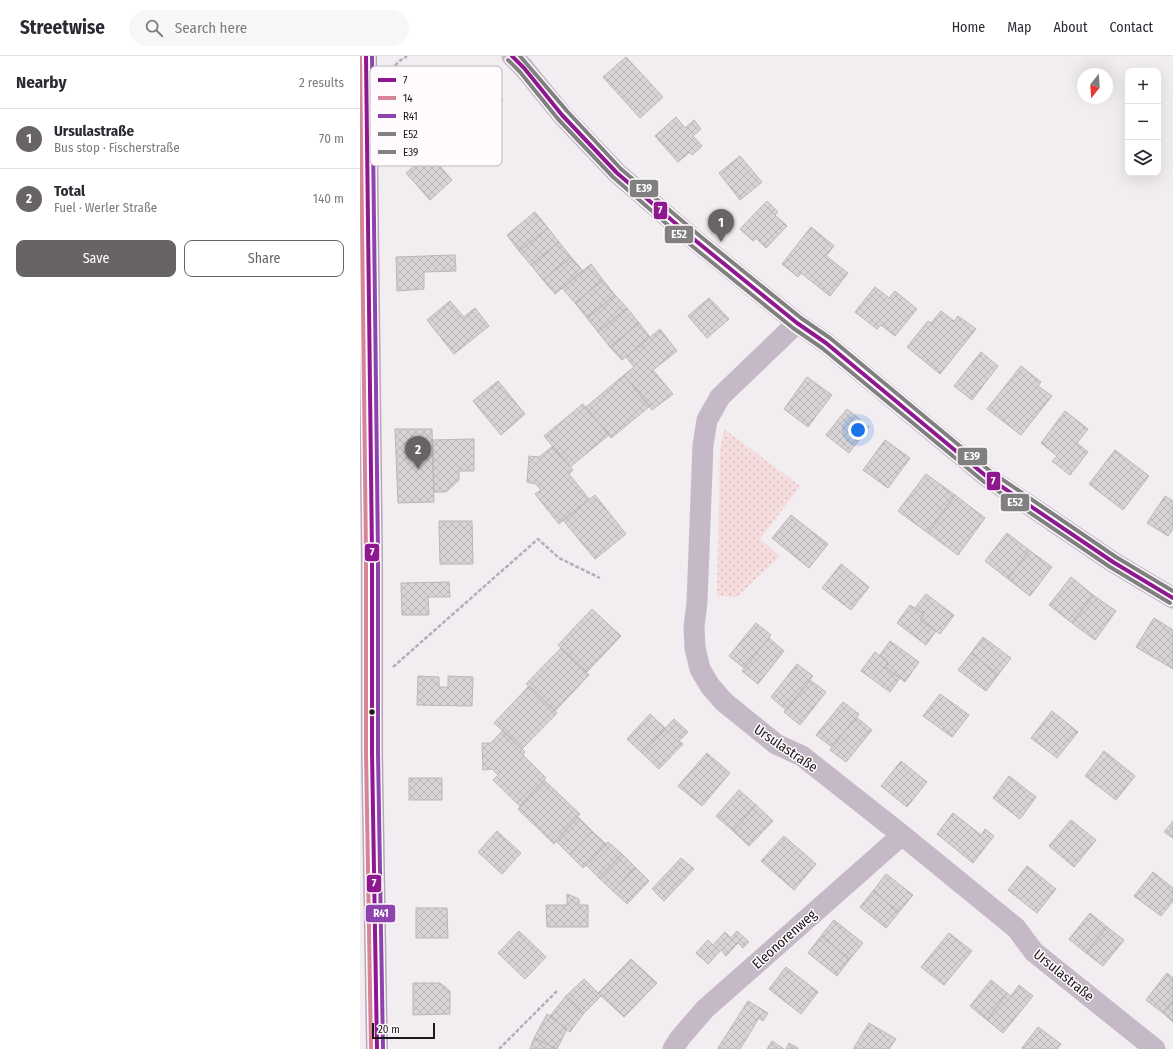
<!DOCTYPE html>
<meta charset="utf-8">
<style>
:root{--surface:#fff;--page:#f7f7f7;--text:#2b2b33;--muted:#7c7c81;--line:#e1e1e2;--accent:#686466}
body{margin:0;font-family:"Fira Sans Condensed",sans-serif;background:var(--page);color:var(--text)}
.controls{position:absolute;right:12px;top:12px;display:grid;overflow:hidden;border-radius:8px;box-shadow:0 4px 16px #0002}
.controls button{width:36px;height:36px;display:grid;place-items:center;padding:0;border:0;border-bottom:1px solid var(--line);background:var(--surface);color:var(--text);font:20px sans-serif}
.compass{position:absolute;left:717px;top:12px;width:36px;height:36px;border-radius:50%;background:var(--surface);box-shadow:0 4px 16px #0002;rotate:197deg}
.scale{position:absolute;left:12px;bottom:10px;width:63px;box-sizing:border-box;padding-left:4px;border:2px solid #1d1a1c;border-top:0;font-size:11px;line-height:14px;white-space:nowrap;color:#1d1a1c;-webkit-text-stroke:3px #fffafd;paint-order:stroke}
.you{position:absolute;left:498px;top:374px;width:14px;height:14px;margin:-10px;border:3px solid #fff;border-radius:50%;background:#1a73e8;box-shadow:0 0 0 6px #1a73e833}
.badge{display:grid;place-items:center;width:26px;height:26px;border-radius:50%;background:var(--accent);color:#fff;font-size:13px;font-weight:700}
.pin{position:absolute;translate:-50% -33px;filter:drop-shadow(0 1px 2px #0008)}
.pin::after{content:'';position:absolute;top:21px;width:14px;height:12px;background:inherit;clip-path:polygon(0 0,100% 0,50% 100%)}
.list{margin:0;padding:0;list-style:none}
h2{display:flex;justify-content:space-between;align-items:center;height:52px;margin:0;padding:0 16px;font-size:17px}
h2 small{font-size:13px;font-weight:400;color:var(--muted)}
.list li{display:grid;grid-template-columns:26px 1fr auto;gap:12px;align-items:center;box-sizing:border-box;height:60px;padding:0 16px;border-top:1px solid var(--line)}
.list b{display:block;font-size:15px;white-space:nowrap}
.list p{margin:0;font-size:13px;white-space:nowrap;color:var(--muted)}
.list em{font-size:13px;font-style:normal;color:var(--muted)}
.actions{display:flex;gap:8px;padding:12px 16px}
.actions a{flex:1;padding:9px 0;border:1px solid var(--accent);border-radius:8px;text-align:center;font-size:14px;color:var(--accent)}
.actions .main{background:var(--accent);color:#fff}
.icon{flex:none;width:22px;height:22px;fill:none;stroke:currentColor;stroke-width:2;stroke-linecap:round;stroke-linejoin:round}
.map{position:relative;flex:none;width:813px;height:993px;overflow:hidden}
header{display:flex;align-items:center;gap:24px;box-sizing:border-box;height:56px;padding:0 20px;background:var(--surface);border-bottom:1px solid var(--line)}
header strong{font-size:19px}
nav{display:flex;gap:22px;margin-inline-start:auto;font-size:14px}
.search{width:280px;height:36px;background:var(--page);display:flex;align-items:center;gap:10px;box-sizing:border-box;padding:0 14px;border-radius:22px;color:var(--muted);font-size:15px}
main{display:flex}
aside{flex:1;background:var(--surface)}
.map>svg:first-child{display:block}
</style>
<header>
<strong>Streetwise</strong>
<div class="search"><svg class="icon" aria-label="search" viewBox="0 0 24 24"><circle cx="10" cy="10" r="6"/><path d="M15 15l6 6"/></svg>Search here</div>
<nav><a>Home</a><a>Map</a><a>About</a><a>Contact</a></nav>
</header>
<main>
<aside>
<h2>Nearby<small>2 results</small></h2>
<ul class="list">
<li><span class="badge">1</span><div><b>Ursulastraße</b><p>Bus stop · Fischerstraße</p></div><em>70 m</em></li>
<li><span class="badge">2</span><div><b>Total</b><p>Fuel · Werler Straße</p></div><em>140 m</em></li>
</ul>
<div class="actions"><a class="main">Save</a><a>Share</a></div>
</aside>
<div class="map">
<svg width="813" height="993" viewBox="0 0 813 993">
<defs>
<pattern id="grass-dots" width="8" height="8" patternUnits="userSpaceOnUse"><rect width="8" height="8" fill="#f4dddc"/><path d="M2 2h.1M6 6h.1" fill="none" stroke="#d1bdbc" stroke-width="1.8" stroke-linecap="round"/></pattern>
<pattern id="building-cross-hatch" width="8" height="8" patternUnits="userSpaceOnUse"><rect width="8" height="8" fill="#d8d4d6"/><path d="M0 0l8 8M0 8l8-8" fill="none" stroke="#b9b5b7"/></pattern>
</defs>
<rect width="100%" height="100%" fill="#f2edf0"/>
<path fill="url(#grass-dots)" d="M364 373 440 430 400 483 420 500 377 541 357 540 360 394Z"/>
<path fill="url(#building-cross-hatch)" stroke="#bbb7b9" d="M266 1 303 41 280 62 243 21Z
M121 20 143 44 121 63 100 39Z
M316 61 325 72 334 64 341 73 333 80 342 90 332 99 330 96 318 106 295 80Z
M77 91 86 101 78 108 92 124 70 144 46 117Z
M380 100 402 126 380 144 359 117Z
M407 145 418 156 415 159 427 170 406 192 396 182 393 185 380 173Z
M175 156 188 172 159 195 147 179Z
M451 171 474 190 466 200 488 217 470 240 441 217 438 221 422 208Z
M188 172 199 186 171 209 159 195Z
M199 186 211 201 183 224 171 209Z
M95 199 96 215 64 216V233L37 235 36 201Z
M211 201 223 215 195 238 183 224Z
M231 208 243 224 215 247 202 232Z
M243 224 255 239 227 262 215 247Z
M515 231 529 242 535 235 557 253 535 280 521 269 517 273 495 256Z
M255 239 267 252 238 276 227 262Z
M349 242 369 263 347 282 328 260Z
M90 245 104 261 115 252 129 270 94 298 67 264Z
M267 252 279 267 250 291 238 276Z
M581 255 594 265 598 260 616 273 580 318 547 291 568 265 571 267Z
M279 267 290 281 262 304 250 291Z
M300 273 317 295 293 314 313 338 292 354 264 319 274 311 266 301Z
M621 296 638 310 612 344 594 330Z
M661 310 681 326 678 330 692 340 661 379 627 353Z
M264 319 290 350 251 382 226 351Z
M447 321 472 339 448 371 424 353Z
M138 325 165 358 141 379 113 345Z
M223 348 249 379 210 411 184 380Z
M487 353 509 371 489 397 466 379Z
M705 355 728 373 717 387 728 396 710 419 692 405 697 400 681 387Z
M35 373H72L74 446 38 447Z
M114 383V415H99V424L86 436H74L72 384Z
M525 384 550 402 528 432 503 414Z
M193 390 213 414 209 418 229 443 199 468 175 438 181 434 176 428 167 426 169 400 179 401Z
M755 394 789 420 763 454 729 428Z
M566 418 595 439 568 477 538 455Z
M235 439 266 478 235 503 203 464Z
M595 439 625 462 598 499 568 477Z
M805 440 813 445V473L808 480 787 467Z
M431 459 468 488 449 512 412 482Z
M79 465H112L113 508H80Z
M647 477 669 494 648 523 625 505Z
M669 494 692 511 670 540 648 523Z
M481 508 509 531 491 554 462 532Z
M711 521 733 539 712 567 689 549Z
M89 526 90 541H68L69 559H42L41 527Z
M566 538 594 559 580 578 560 564 564 558 555 552Z
M733 539 756 555 735 584 712 567Z
M550 549 564 558 560 564 576 575 566 589 537 567Z
M232 553 261 580 227 616 198 589Z
M794 562 813 574V613L776 591Z
M396 567 411 579 384 612 369 600Z
M623 581 651 602 638 619 611 597Z
M409 582 424 595 398 628 382 615Z
M530 585 559 606 545 626 525 611 528 606 520 599Z
M201 592 229 619 195 655 166 628Z
M515 596 528 606 525 611 540 622 530 636 501 615Z
M611 597 638 619 626 635 598 614Z
M437 608 453 620 426 654 411 641Z
M58 620 79 621V631H88V620L113 621 112 650 57 649Z
M450 624 466 636 440 669 424 656Z
M169 630 197 657 162 693 134 667Z
M580 638 609 659 592 681 563 660Z
M483 646 499 658 472 691 456 679Z
M692 655 718 676 697 702 671 682Z
M290 658 306 673 282 697 267 683Z
M496 661 512 674 486 706 470 694Z
M314 663 328 676 319 685 323 688 299 713 282 697Z
M143 674 165 696 163 699 186 722 160 750 133 724 138 719 132 713 123 714 122 687H131Z
M744 695 775 720 756 744 725 720Z
M347 697 370 717 342 750 318 730Z
M541 705 567 726 547 751 521 730Z
M649 720 676 741 660 763 633 742Z
M49 722H82V744H49Z
M184 724 220 758 194 788 158 753Z
M379 734 396 749 373 775 356 760Z
M396 749 413 765 389 790 373 775Z
M593 757 621 779 625 773 634 780 613 807 577 778Z
M218 761 232 775 210 799 196 785Z
M711 764 736 784 714 811 689 790Z
M813 765V782L804 776Z
M137 775 161 797 142 818 118 796Z
M232 775 246 788 223 812 210 799Z
M424 780 456 808 434 834 401 805Z
M248 786 262 798 239 822 226 809Z
M262 798 275 811 253 835 239 822Z
M321 802 334 813 304 845 292 833Z
M667 810 696 833 677 857 648 834Z
M275 811 289 825 267 848 253 835Z
M793 816 813 832V845L801 860 774 840Z
M526 818 553 839 539 856 513 835Z
M513 835 539 856 526 872 500 851Z
M207 838 219 843V849H228V871H187L186 849H207Z
M56 852H87L88 882H56Z
M730 857 747 871 726 897 709 883Z
M474 864 503 887 490 903 461 880Z
M747 871 764 884 743 910 726 897Z
M159 875 186 901 165 923 138 897Z
M377 875 389 886 383 892 378 887 366 900 361 894 348 908 336 897 348 884 353 889 365 876 371 882Z
M589 877 612 895 584 929 561 911Z
M461 880 490 903 477 920 448 897Z
M271 903 297 927 264 961 238 937Z
M426 911 458 936 441 958 409 933Z
M807 917 813 922V944L803 957 786 944Z
M224 923 241 940 224 957 206 940Z
M631 924 647 937 627 964 610 950Z
M53 927H80L90 935V958L53 959Z
M659 929 673 940 643 977 627 964 647 937 651 940Z
M206 940 224 957 210 976 190 960Z
M813 944V966L803 957Z
M388 945 408 957 403 965 399 962 380 993H359L358 992Z
M187 958 207 973 197 993 174 982Z
M509 967 536 983 529 993H493Z
M678 971 701 988 697 993H664L662 992Z
M174 982 197 993H170Z
M412 985 424 993H407Z
M429 987 438 992 437 993H426Z"/>
<g fill="none" stroke-linecap="round" stroke-linejoin="round">
<path stroke="#b5acb5" stroke-width="2.5" stroke-dasharray="4 2" stroke-linecap="butt" d="M26 28H31C32 14 33 8 46 1V0
M33 611 178 483 199 502 240 522
M139 993 197 935"/>
<path stroke="#c6b9c7" stroke-width="21" d="M152 0 164 12 202 59 257 117 336 185 437 267 466 287 626 420 753 506 813 542
M437 267 360 341 347 364 343 389 337 546 334 571 335 592 340 613 350 630 364 646 416 688 442 700 542 779 656 872 674 896 795 993
M313 993 320 982 345 953 542 779"/>
<path stroke="#b6a6b9" stroke-width="22" d="M6 0 12 499V696L17 993"/>
<defs>
<path id="bus-1" d="M6 0 12 499V696L17 993
M152 0 164 12 202 59 257 117 336 185 437 267 466 287 626 420 753 506 813 542"/>
<path id="bus-2" d="M0 0 6 499V696L11 993"/>
<path id="bus-3" d="M12 0 18 499V696L23 993"/>
<path id="bus-4" d="M148 4 160 16 198 63 253 121 332 190 433 272 462 292 623 425 750 511 810 547"/>
<path id="bus-5" d="M160 0 207 55 261 113 340 180 441 262 470 282 630 415 756 501 813 535"/>
</defs>
<use href="#bus-1" stroke="#fffafd" stroke-width="7"/>
<use href="#bus-2" stroke="#fffafd" stroke-width="7"/>
<use href="#bus-3" stroke="#fffafd" stroke-width="7"/>
<use href="#bus-4" stroke="#fffafd" stroke-width="7"/>
<use href="#bus-5" stroke="#fffafd" stroke-width="7"/>
<use href="#bus-1" stroke="#8d188f" stroke-width="4"/>
<use href="#bus-2" stroke="#d68597" stroke-width="4"/>
<use href="#bus-3" stroke="#8e44ad" stroke-width="4"/>
<use href="#bus-4" stroke="#808080" stroke-width="4"/>
<use href="#bus-5" stroke="#808080" stroke-width="4"/>
</g>
<circle fill="#1d1a1c" stroke="#fffafd" stroke-width="1.5" cx="12" cy="656" r="3.5"/>
<g text-anchor="middle" stroke-width="3" stroke-linejoin="round" paint-order="stroke">
<g font-size="14" fill="#1d1a1c" stroke="#fffafd">
<text transform="translate(426 692) rotate(34)" y="5">Ursulastraße</text>
<text transform="translate(424 883) rotate(-42)" y="5">Eleonorenweg</text>
<text transform="translate(704 919) rotate(39)" y="5">Ursulastraße</text>
</g>
</g>
<rect x="10" y="10" width="132" height="100" rx="6" fill="#fffafd" stroke="#bbb7ba" stroke-width="1"/>
<rect x="18" y="22" width="18" height="4" fill="#8d188f"/>
<rect x="18" y="40" width="18" height="4" fill="#d68597"/>
<rect x="18" y="58" width="18" height="4" fill="#8e44ad"/>
<rect x="18" y="76" width="18" height="4" fill="#808080"/>
<rect x="18" y="94" width="18" height="4" fill="#808080"/>
<g font-size="11" fill="#1d1a1c">
<text x="43" y="28">7</text>
<text x="43" y="46">14</text>
<text x="43" y="64">R41</text>
<text x="43" y="82">E52</text>
<text x="43" y="100">E39</text>
</g>
<g stroke="#fffafd" stroke-width="1.5">
<rect x="269" y="123" width="30" height="19" rx="4" fill="#808080"/>
<rect x="293" y="145" width="15" height="19" rx="4" fill="#8d188f"/>
<rect x="304" y="169" width="30" height="19" rx="4" fill="#808080"/>
<rect x="597" y="391" width="31" height="19" rx="4" fill="#808080"/>
<rect x="626" y="415" width="15" height="20" rx="4" fill="#8d188f"/>
<rect x="640" y="437" width="30" height="19" rx="4" fill="#808080"/>
<rect x="4" y="487" width="16" height="19" rx="4" fill="#8d188f"/>
<rect x="6" y="818" width="16" height="19" rx="4" fill="#8d188f"/>
<rect x="5" y="848" width="31" height="19" rx="4" fill="#8e44ad"/>
</g>
<g font-size="11" text-anchor="middle" font-weight="bold" fill="#fff">
<text x="284" y="136">E39</text>
<text x="300" y="158">7</text>
<text x="319" y="182">E52</text>
<text x="612" y="404">E39</text>
<text x="633" y="429">7</text>
<text x="655" y="450">E52</text>
<text x="12" y="500">7</text>
<text x="14" y="831">7</text>
<text x="21" y="861">R41</text>
</g>
</svg>
<div class="controls">
<button>+</button>
<button>−</button>
<button><svg class="icon" aria-label="layers" viewBox="0 0 24 24"><path d="M12 4l9 5-9 5-9-5zM3 14l9 5 9-5"/></svg></button>
</div>
<svg class="compass" viewBox="-18 -18 36 36"><path d="M0-13l5 13h-10z" fill="#e53935"/><path d="M0 13l5-13h-10z" fill="#7c7c81"/></svg>
<div class="scale">20 m</div>
<div class="you"></div>
<div class="pin badge" style="left:361px;top:186px">1</div>
<div class="pin badge" style="left:58px;top:413px">2</div>
</div>
</main>
